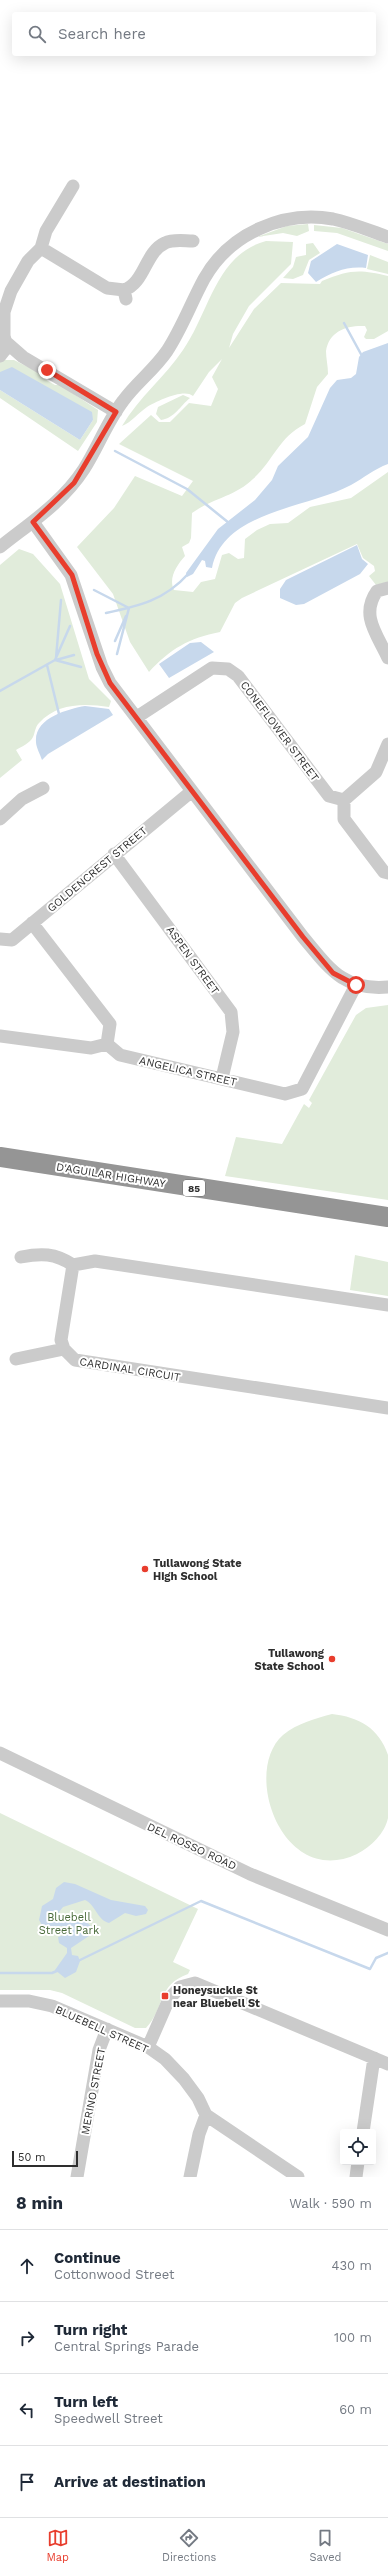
<!DOCTYPE html>
<meta charset="utf-8">
<style>
:root{--surface:#fff;--page:#f6f6f7;--text:#1f2937;--muted:#747a83;--line:#e0e1e3;--accent:#e83d2d}
body{margin:0;font-family:"Work Sans",sans-serif;background:var(--page);color:var(--text)}
.controls{position:absolute;right:12px;bottom:12px;display:grid;overflow:hidden;border-radius:4px;box-shadow:0 4px 16px #0002}
.controls button{width:36px;height:36px;display:grid;place-items:center;padding:0;border:0;border-bottom:1px solid var(--line);background:var(--surface);color:var(--text);font:20px sans-serif}
.scale{position:absolute;left:12px;bottom:10px;width:66px;box-sizing:border-box;padding-left:4px;border:2px solid #2e2e2e;border-top:0;font-size:11px;line-height:14px;white-space:nowrap;color:#2e2e2e;-webkit-text-stroke:3px #fff;paint-order:stroke}
.stop{position:absolute;width:12px;height:12px;margin:-9px;border:3px solid #e83d2d;border-radius:50%;background:#fff}
.stop.end{background:#e83d2d;border-color:#fff;box-shadow:0 1px 4px #0008}
.list{margin:0;padding:0;list-style:none}
h2{display:flex;justify-content:space-between;align-items:center;height:52px;margin:0;padding:0 16px;font-size:17px}
h2 small{font-size:13px;font-weight:400;color:var(--muted)}
.list li{display:grid;grid-template-columns:26px 1fr auto;gap:12px;align-items:center;box-sizing:border-box;height:72px;padding:0 16px;border-top:1px solid var(--line)}
.list b{display:block;font-size:15px;white-space:nowrap}
.list p{margin:0;font-size:13px;white-space:nowrap;color:var(--muted)}
.list em{font-size:13px;font-style:normal;color:var(--muted)}
.icon{flex:none;width:22px;height:22px;fill:none;stroke:currentColor;stroke-width:2;stroke-linecap:round;stroke-linejoin:round}
.map{position:relative;flex:none;width:388px;height:2177px;overflow:hidden}
.search{position:absolute;background:var(--surface);box-shadow:0 4px 16px #0002;left:12px;right:12px;top:12px;height:44px;display:flex;align-items:center;gap:10px;box-sizing:border-box;padding:0 14px;border-radius:4px;color:var(--muted);font-size:15px}
.sheet{height:340px;background:var(--surface)}
nav{display:flex;justify-content:space-around;align-items:center;box-sizing:border-box;height:56px;border-top:1px solid var(--line);background:var(--surface);font-size:11px;color:var(--muted)}
nav a{display:grid;justify-items:center;gap:2px}
nav .on{color:var(--accent)}
.map>svg:first-child{display:block}
</style>
<div class="map">
<svg width="388" height="2177" viewBox="0 0 388 2177">
<rect width="100%" height="100%" fill="#fff"/>
<path fill="#e1ecdb" d="M308 224 309 231 297 236 283 233 257 237 287 226Z
M314 225 342 228 388 244V251L337 233 314 231Z
M266 241 293 242 291 264 249 306 233 334 229 348 254 309 281 283 320 284 322 281C349 270 359 269 388 276V331L374 339H366L364 337 367 330 365 326C347 325 329 331 326 351 326 358 328 366 328 374L317 387 305 424C278 438 274 460 253 479 236 496 211 499 192 513L191 538 189 543 182 547 185 556C177 565 168 578 174 590L193 592 201 582 215 579 222 555 229 553 238 559 244 558 245 539 257 530 270 524 288 523 310 507 351 498 388 472V582L376 585 369 576 375 571 374 566 363 558 357 544 242 598 235 603 220 632C189 638 170 649 149 672L130 642 113 594 77 547 114 508 135 476 182 496 193 481 119 444 151 415 159 422H170L189 403 211 406 218 389 212 377 222 359 209 372 193 396C184 388 157 401 147 407 138 413 132 422 122 426 139 397 165 377 183 350 209 313 216 254 266 241Z
M313 243 320 253 309 260 303 275 293 279 283 278 293 267 296 257 306 255V244Z
M370 255 388 262V274L367 269Z
M4 360H14L40 373 41 377 55 385H60L98 410 97 422 78 451 0 398V390L80 440 93 420 0 372V362Z
M183 395 190 398C180 406 175 418 161 420L156 414 158 407Z
M19 549 33 554 60 584 89 679 111 701 109 707C84 703 57 703 39 723 35 727 35 733 33 737 30 743 21 747 16 750L22 760 0 778V565Z
M388 1005V1200L225 1176 236 1137 282 1144 304 1104 309 1108 312 1103 309 1100 356 1015 366 1008Z
M355 1255 388 1262V1296L350 1290Z
M332 1714C359 1717 379 1728 388 1755 388 1774 388 1799 388 1818 385 1833 371 1847 357 1854 283 1889 241 1772 283 1735 298 1723 314 1719 332 1714Z
M0 1813 198 1909 173 1962 190 1970 188 1974C157 1985 165 2008 146 2028H135L62 1993 50 1990H0Z"/>
<path fill="#c7d8ec" d="M337 244 368 255 366 268C346 266 333 272 316 282L308 273 311 261Z
M388 343V464C374 469 364 478 351 485 309 508 223 511 212 568L206 567 205 561 202 560 193 574 187 577 186 573 218 529 255 500 272 480 278 466 308 437 330 388 337 380 351 378 356 374 359 357 363 352Z
M12 367 92 412 93 420 80 440 0 390V372Z
M357 545 362 559 368 564 360 574 304 604 296 605 280 598V589L286 580Z
M201 642 214 652 169 678 159 664 190 643Z
M85 706 109 709 113 715 48 754 42 760C40 754 36 747 36 742 34 718 68 709 85 706Z
M64 1882 75 1884 111 1900 145 1906 148 1910 146 1914 136 1916 125 1913 109 1923C97 1920 96 1905 85 1900L63 1907 59 1912 61 1916 84 1920 92 1927V1934L71 1948 72 1955 78 1956 80 1961 76 1972 65 1978 55 1970 67 1953V1948L59 1943 58 1937 70 1933 72 1929 64 1926 43 1927 39 1920 42 1906 53 1899 56 1888Z"/>
<g fill="none" stroke-linecap="round" stroke-linejoin="round">
<path stroke="#c7d8ec" stroke-width="2.5" d="M344 323 362 356
M115 451 187 489 229 523
M94 590 129 608
M106 613C139 606 165 600 188 574
M115 641 126 616
M117 654 129 608
M56 658 61 600
M55 660 81 667
M56 660 74 655
M47 665 59 714
M0 691 55 660 70 626
M78 1961 201 1901 370 1969 376 1958 388 1953
M0 1973H52L59 1970"/>
<path stroke="#cbcbcb" stroke-width="13" d="M41 248 107 288 124 290 126 299
M124 290C145 283 145 252 165 243 173 239 184 241 193 241
M4 335V312L11 291 28 261 41 248 46 231 73 186
M7 343 23 357 116 412
M0 356 7 347 4 336
M33 522 71 575 102 667 110 683 303 937C329 968 343 991 388 987
M0 547C30 523 62 503 84 469 98 447 107 422 123 401 136 383 154 370 167 351 182 328 191 303 204 279 229 234 283 210 333 219 352 223 370 231 388 237
M388 588 377 591C360 615 377 634 388 658
M137 717 212 668 228 669 238 676 329 796 344 800V819L384 872 388 873
M344 800 376 772 388 744
M0 819 22 799 43 788
M114 854 231 1012 233 1032 222 1078
M32 923 110 1024 107 1044 120 1055 285 1094 302 1089 356 985
M0 939 12 940 192 791
M0 1036 91 1048 107 1044
M21 1257C41 1253 55 1253 73 1265
M73 1265 61 1340 64 1349 75 1360 388 1408
M73 1265 95 1261 388 1305
M16 1359 64 1349
M0 1753 250 1874 388 1930
M0 2001H29L52 2006 148 2047 165 2059 184 2079 198 2098 206 2115 298 2177
M148 2047 169 1999 180 1987 195 1983 388 2064
M363 2132 374 2058
M77 2177 99 2050 107 2029
M190 2177 199 2134 206 2115
M356 2177 358 2162"/>
<path stroke="#959595" stroke-width="20" d="M0 1157 388 1217"/>
</g>
<g fill="none" stroke-linecap="round" stroke-linejoin="round">
<path stroke="#e83d2d" stroke-width="5" d="M47 370 116 412 74 483 33 522 72 575 97 654 110 683 303 937 333 973 356 985"/>
</g>
<g fill="#e83d2d" stroke="#fff" stroke-width="1.5">
<circle cx="145" cy="1569" r="4"/>
<circle cx="332" cy="1659" r="4"/>
<rect x="161" y="1992" width="8" height="8" rx="2"/>
</g>
<g text-anchor="middle" stroke-width="4" stroke-linejoin="round" paint-order="stroke">
<rect fill="#fff" stroke="#6d6d6d" stroke-width="1" x="183" y="1180" width="22" height="16" rx="3"/>
<g font-size="10" font-weight="bold" fill="#2e2e2e">
<text x="194" y="1192">85</text>
</g>
<g font-size="11" fill="#2e2e2e" stroke="#fff">
<text transform="translate(280 731) rotate(53)" y="4">CONEFLOWER STREET</text>
<text transform="translate(97 869) rotate(-40)" y="4">GOLDENCREST STREET</text>
<text transform="translate(193 960) rotate(54)" y="4">ASPEN STREET</text>
<text transform="translate(188 1071) rotate(13)" y="4">ANGELICA STREET</text>
<text transform="translate(111 1175) rotate(9)" y="4">D'AGUILAR HIGHWAY</text>
<text transform="translate(130 1369) rotate(9)" y="4">CARDINAL CIRCUIT</text>
<text transform="translate(192 1846) rotate(25)" y="4">DEL ROSSO ROAD</text>
<text transform="translate(102 2029) rotate(24)" y="4">BLUEBELL STREET</text>
<text transform="translate(93 2091) rotate(-79)" y="4">MERINO STREET</text>
</g>
<g font-size="11" font-weight="bold" fill="#2e2e2e" stroke="#fff" text-anchor="start">
<text x="153" y="1567">Tullawong State<tspan x="153" dy="13">High School</tspan></text>
<text x="324" y="1657" text-anchor="end">Tullawong<tspan x="324" dy="13">State School</tspan></text>
<text x="173" y="1994">Honeysuckle St<tspan x="173" dy="13">near Bluebell St</tspan></text>
</g>
<g font-size="11" fill="#496a3a" stroke="#fff">
<text x="69" y="1921">Bluebell<tspan x="69" dy="13">Street Park</tspan></text>
</g>
</g>
</svg>
<div class="controls">
<button><svg class="icon" aria-label="locate" viewBox="0 0 24 24"><circle cx="12" cy="12" r="6"/><path d="M12 2v4M12 18v4M2 12h4M18 12h4"/></svg></button>
</div>
<div class="scale">50 m</div>
<div class="stop" style="left:356px;top:985px"></div>
<div class="stop end" style="left:47px;top:370px"></div>
<div class="search"><svg class="icon" aria-label="search" viewBox="0 0 24 24"><circle cx="10" cy="10" r="6"/><path d="M15 15l6 6"/></svg>Search here</div>
</div>
<section class="sheet">
<h2>8 min<small>Walk · 590 m</small></h2>
<ul class="list">
<li><svg class="icon" aria-label="ahead" viewBox="0 0 24 24"><path d="M12 20V5M6 11l6-6 6 6"/></svg><div><b>Continue</b><p>Cottonwood Street</p></div><em>430 m</em></li>
<li><svg class="icon" aria-label="right" viewBox="0 0 24 24"><path d="M7 20v-9h11M14 6l5 5-5 5"/></svg><div><b>Turn right</b><p>Central Springs Parade</p></div><em>100 m</em></li>
<li><svg class="icon" aria-label="left" viewBox="0 0 24 24"><path d="M17 20v-9H6M10 6l-5 5 5 5"/></svg><div><b>Turn left</b><p>Speedwell Street</p></div><em>60 m</em></li>
<li><svg class="icon" aria-label="arrive" viewBox="0 0 24 24"><path d="M6 21V4h12l-3 4 3 4H6"/></svg><div><b>Arrive at destination</b></div></li>
</ul>
</section>
<nav>
<a class="on"><svg class="icon" aria-label="map" viewBox="0 0 24 24"><path d="M3 6l6-2 6 2 6-2v14l-6 2-6-2-6 2zM9 4v14M15 6v14"/></svg>Map</a>
<a><svg class="icon" aria-label="directions" viewBox="0 0 24 24"><path d="M12 3l9 9-9 9-9-9zM9 14v-3h6M13 9l2 2-2 2"/></svg>Directions</a>
<a><svg class="icon" aria-label="saved" viewBox="0 0 24 24"><path d="M7 4h10v16l-5-4-5 4z"/></svg>Saved</a>
</nav>
